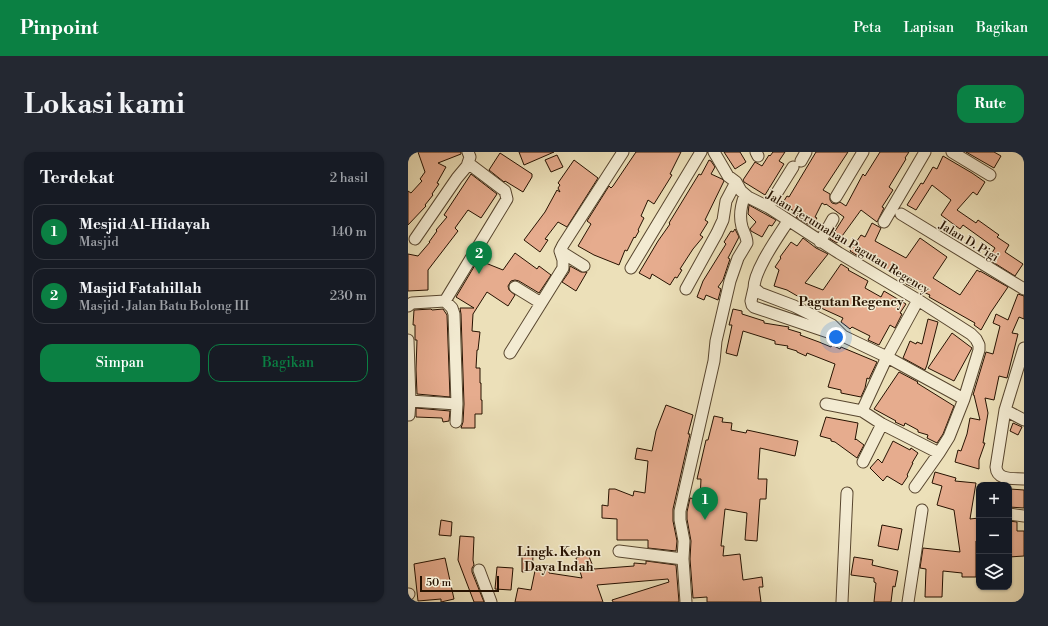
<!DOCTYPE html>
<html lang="id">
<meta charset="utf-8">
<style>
:root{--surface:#171b24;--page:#242831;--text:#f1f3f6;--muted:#9ea1a6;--line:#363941;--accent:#0b8043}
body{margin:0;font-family:"Libre Bodoni",serif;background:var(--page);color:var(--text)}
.controls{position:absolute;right:12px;bottom:12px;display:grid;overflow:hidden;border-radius:8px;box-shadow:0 1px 3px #0004}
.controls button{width:36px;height:36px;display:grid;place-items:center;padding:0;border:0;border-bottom:1px solid var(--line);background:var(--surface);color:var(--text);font:20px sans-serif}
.scale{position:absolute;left:12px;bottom:10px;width:79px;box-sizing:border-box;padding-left:4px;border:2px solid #261201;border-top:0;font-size:11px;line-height:14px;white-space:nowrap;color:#261201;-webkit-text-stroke:3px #f3ebd2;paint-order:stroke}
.you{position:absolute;left:428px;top:185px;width:14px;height:14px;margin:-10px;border:3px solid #fff;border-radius:50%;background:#1a73e8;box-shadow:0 0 0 6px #1a73e833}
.badge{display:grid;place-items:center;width:26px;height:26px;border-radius:50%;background:var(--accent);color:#fff;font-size:13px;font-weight:700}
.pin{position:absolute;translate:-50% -33px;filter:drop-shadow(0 1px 2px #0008)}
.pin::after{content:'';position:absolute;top:21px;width:14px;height:12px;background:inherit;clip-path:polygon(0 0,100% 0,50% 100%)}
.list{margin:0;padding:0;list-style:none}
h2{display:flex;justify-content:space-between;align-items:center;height:52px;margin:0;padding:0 16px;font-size:17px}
h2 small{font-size:13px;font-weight:400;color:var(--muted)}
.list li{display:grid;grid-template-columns:26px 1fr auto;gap:12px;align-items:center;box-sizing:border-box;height:56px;margin:0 8px 8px;padding:0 8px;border:1px solid var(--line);border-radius:12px}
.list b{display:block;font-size:15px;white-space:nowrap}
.list p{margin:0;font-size:13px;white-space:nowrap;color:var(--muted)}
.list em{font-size:13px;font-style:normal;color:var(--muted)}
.actions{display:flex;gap:8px;padding:12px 16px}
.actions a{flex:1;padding:9px 0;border:1px solid var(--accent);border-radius:12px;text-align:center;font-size:14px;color:var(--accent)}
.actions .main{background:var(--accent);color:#fff}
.icon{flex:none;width:22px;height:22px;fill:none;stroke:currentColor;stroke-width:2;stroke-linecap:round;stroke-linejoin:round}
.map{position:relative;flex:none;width:616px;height:450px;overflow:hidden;border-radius:12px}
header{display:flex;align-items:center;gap:24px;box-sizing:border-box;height:56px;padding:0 20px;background:var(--accent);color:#fff}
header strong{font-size:19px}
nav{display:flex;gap:22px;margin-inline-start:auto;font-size:14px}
.intro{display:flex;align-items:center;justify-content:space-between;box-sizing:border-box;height:96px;padding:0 24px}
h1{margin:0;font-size:28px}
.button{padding:10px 18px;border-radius:12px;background:var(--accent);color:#fff;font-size:14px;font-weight:700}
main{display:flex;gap:24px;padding:0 24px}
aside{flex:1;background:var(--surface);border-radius:12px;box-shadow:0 1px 3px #0004}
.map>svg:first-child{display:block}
</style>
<header>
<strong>Pinpoint</strong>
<nav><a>Peta</a><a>Lapisan</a><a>Bagikan</a></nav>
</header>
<div class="intro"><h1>Lokasi kami</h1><a class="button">Rute</a></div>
<main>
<aside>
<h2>Terdekat<small>2 hasil</small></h2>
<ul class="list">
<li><span class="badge">1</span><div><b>Mesjid Al-Hidayah</b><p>Masjid</p></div><em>140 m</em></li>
<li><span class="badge">2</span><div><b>Masjid Fatahillah</b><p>Masjid · Jalan Batu Bolong III</p></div><em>230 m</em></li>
</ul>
<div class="actions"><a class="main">Simpan</a><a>Bagikan</a></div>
</aside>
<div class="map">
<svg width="616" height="450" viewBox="0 0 616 450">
<rect width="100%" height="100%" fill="#ece0b9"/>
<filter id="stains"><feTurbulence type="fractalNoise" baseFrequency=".005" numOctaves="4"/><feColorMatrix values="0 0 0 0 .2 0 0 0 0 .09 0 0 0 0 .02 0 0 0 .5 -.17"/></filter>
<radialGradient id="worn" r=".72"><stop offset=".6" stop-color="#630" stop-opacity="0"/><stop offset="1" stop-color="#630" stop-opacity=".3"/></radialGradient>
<path fill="#e6ac8e" stroke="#261201" d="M10 0H53V2L30 11 38 15 29 31 31 32 24 42 25 43 17 53 18 54 0 73V39L3 41 14 29 12 27 17 20Z
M111 0H146L116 13Z
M228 0H273L262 22 264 23 246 52 240 48 233 64 236 66 230 78 231 79 227 86 226 85 219 99 217 98 211 113 186 103 170 94 183 72 179 69 201 34 203 36 205 34Z
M316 0H332L338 10 327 17Z
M365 0H377L371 9 376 12 357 43 336 30 335 28 347 10 354 14 361 3 362 4Z
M408 0H440L415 38 422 42V48L424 51 428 52 432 50 438 54 455 22 457 24 472 0H501L497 6 498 7 481 35 485 38 474 55 476 56 469 70 453 58 429 91 422 87 436 65 418 52 417 53 414 51 407 65 409 66 403 74 388 65 391 62 374 52 379 44 381 45Z
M558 0H586L593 4 586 16Z
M92 1 124 22V25L115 40 97 29 96 30 81 18Z
M149 3 155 15 143 20 137 8Z
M535 4 564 21 577 30 569 43 565 40 549 58 568 71 570 68 591 83 589 85 601 93 597 100 615 112 607 124 580 107 587 96 555 73 552 77 533 63 543 48 524 33 508 58 499 53 513 31 515 32 525 15 529 17Z
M166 8 190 26 159 75 150 70 137 87 140 88 132 100 116 88 137 60 149 38 152 40 150 36 152 33 150 31Z
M301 8 303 9 307 15 303 22 314 27 316 29 297 68 300 70 292 83 295 85 285 97 272 117 274 118 269 126 267 125 262 133 244 122 242 127 231 121 250 89 262 72 261 71 291 22 293 23Z
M63 22 89 42 73 66 60 58 47 76 50 79 20 118V138L0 139V102L10 104 22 90H21L29 79 28 78 39 65 36 63Z
M341 53 368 68 364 74 361 73 354 85 343 79 342 77 348 70 340 62Z
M464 71 473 76 467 89 498 106 512 86 539 105 525 126 552 143 569 118 572 120V119L600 135 583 160 573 178 566 173 567 171 521 145 522 143 498 132 499 129 452 102 450 104 442 99 453 83 457 85Z
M327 77 331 85 320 106 322 107 315 128 310 135 313 137 310 148 298 143 296 148 289 145 295 129 318 92 316 90 323 79 325 80Z
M395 86 408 96 420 102 397 131 415 138 433 112 441 117 440 118 460 129 457 136 473 145 476 139 498 152 492 161 494 162 487 176 482 173 471 193 460 188 462 184 444 175 442 177 433 170 435 166 413 156 414 154 398 148V149L379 138 366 134 371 118 367 115 373 106 372 105 383 90 389 94Z
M107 101 129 117 131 114 143 123 131 141 111 129 107 128 103 129 100 134 101 138 107 143 100 154 79 140 65 162 64 179 72 180 70 198H69L68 216H72V231H73V248H74V262H67V276H53L55 270 56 252 53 162 52 156H66L48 145 70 108 95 118Z
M162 114 173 120H179L168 139 154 130 161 120Z
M610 142 616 144V167L611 165 604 181 610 182 599 226 591 224 586 248 577 246 580 261 575 291H577L571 308V317L547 310 550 298 553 299 559 282 562 266 572 268 566 243H565L578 200 585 202 592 174 585 171 588 162 600 168Z
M23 157 24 158 35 157 39 163 42 245 9 242 8 217 9 188H7V173H5L6 158Z
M325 157 334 159V162L356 169V171L381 175 380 177 393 181 392 183 411 190 423 195 424 193 432 197 433 195 469 210 461 227 459 226 457 236 453 245 433 241V238L420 235 427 212 399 201 398 204 389 200V199L379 196 380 194 367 192V189L335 179 329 204 318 201 324 173H321Z
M520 167 530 170 519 213 517 218 495 206 502 189 508 192 509 190 514 192Z
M544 181 564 196 546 229 520 216Z
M491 220 510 230 509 231 546 254 535 282 529 291 519 286 520 283 510 280V278L497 271 496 274 487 270 488 269 466 257Z
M258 253 285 263 280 282H282L265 357V369L269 389 268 399 240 396V388H209V367L194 366V353L200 354 201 337H207L225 344 226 339 237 341 240 309 227 307 229 296 244 299 248 279Z
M8 256 42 259 41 269 35 270 34 266 8 265Z
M306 264 315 266 314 270 324 271 323 278 338 281 339 278 390 289 387 304 352 296 350 327H359L358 347H352L349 389 337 388 339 361 317 357 313 394H316L315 404 332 402 335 428 354 425 355 435H351L353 450H299V445L285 446 282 407 283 389 279 367V360L282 346 292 348 293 327H289L298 288H300Z
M418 265 450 271 447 288 448 287 456 293 449 306 427 290 423 289V287L412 284Z
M605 271 614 275 610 283 602 279Z
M485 289 502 298 503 296 510 301 504 311H505L499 323 500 324 494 333 479 324 475 329 462 316 470 307 474 311Z
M527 320 548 326 547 329 568 331 562 367 571 366V389H568V425H554V421L535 419 534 445H517L518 417 512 416 515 396 552 400 546 358 529 353 534 334 524 331Z
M602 337 616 338V356L601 355Z
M33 368 44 370 43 384 31 383Z
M601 369 609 370V379H616V404L601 405Z
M474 373 494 377 490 398 470 394Z
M52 384 66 385 65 408 66 413 64 416V420L76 450H66L50 408Z
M180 402 186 417 226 414V411L238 412V409L268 413 271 450H205L204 448 261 430 260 427 189 433 195 450H107L110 436 123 438 128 414 142 416 141 421 174 426 168 406Z
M114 403 125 405 124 419 114 420Z
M446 405 465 408 464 413 490 419 487 435 485 434 483 450H466L468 431 466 430V426L443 423Z
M37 406 46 447 33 450V447L10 449 6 412Z
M89 415 105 416 103 438 87 437Z"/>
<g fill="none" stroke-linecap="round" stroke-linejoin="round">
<defs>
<path id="minor" d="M306 0 320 24 328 30 333 39 340 45 360 55 431 101 510 148 563 182 568 187 571 193V198L556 247 541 285 531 301 474 272 454 259 479 205 510 148
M348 0 350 4
M544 0 582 23
M393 9 398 0
M428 45 455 0
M360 55 385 15
M493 62 616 137
M380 69C370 85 346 118 346 136L352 141 386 154 424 173 435 184 479 205 556 247
M476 70 517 0
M7 87 49 26 59 14 62 5 60 0
M412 90 425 67
M152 99 176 114
M223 116 293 0
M107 135 133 151
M346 136 343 149 344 153 346 155 423 181 433 183
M278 137 309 81 315 68 318 49 328 30
M37 149 44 156 46 162 49 252 48 270
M0 154 4 151 37 149 99 47 97 39 60 11
M0 188 2 249 1 263
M616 196 597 258 588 315C589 329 606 326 616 327
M102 201 155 116V108L152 99 155 93 215 0
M2 249 49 252
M418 252 454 259
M597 258 616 268
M455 310 474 272
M507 335 531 301
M601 362 616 364
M211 399 275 407
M71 418 83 450
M0 442H1
M278 450 275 407 276 389 272 368V359L306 209 308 189 322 129 330 106 339 91C339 85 336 81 334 75 331 64 333 53 337 43
M434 450 439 341
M500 450 514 358"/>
</defs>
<use href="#minor" stroke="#58462f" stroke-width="13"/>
<use href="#minor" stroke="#f3ebd2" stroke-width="11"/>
</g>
<g text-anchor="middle" stroke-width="3" stroke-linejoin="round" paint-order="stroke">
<g font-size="12" fill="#261201" stroke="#f3ebd2">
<text transform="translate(561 89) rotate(31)" y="4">Jalan D. Pigi</text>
<text transform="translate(440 90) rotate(31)" y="4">Jalan Perumahan Pagutan Regency</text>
</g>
<g font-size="13" font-weight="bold" fill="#261201" stroke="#f3ebd2">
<text x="443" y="154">Pagutan Regency</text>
<text x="151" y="404">Lingk. Kebon<tspan x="151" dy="15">Daya Indah</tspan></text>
</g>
</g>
<rect width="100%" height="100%" filter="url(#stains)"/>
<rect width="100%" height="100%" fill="url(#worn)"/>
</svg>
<div class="controls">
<button>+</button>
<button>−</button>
<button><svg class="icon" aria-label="layers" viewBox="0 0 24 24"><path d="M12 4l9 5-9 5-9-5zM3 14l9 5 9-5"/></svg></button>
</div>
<div class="scale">50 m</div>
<div class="you"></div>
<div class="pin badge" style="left:297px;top:368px">1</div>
<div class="pin badge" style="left:71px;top:122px">2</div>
</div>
</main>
